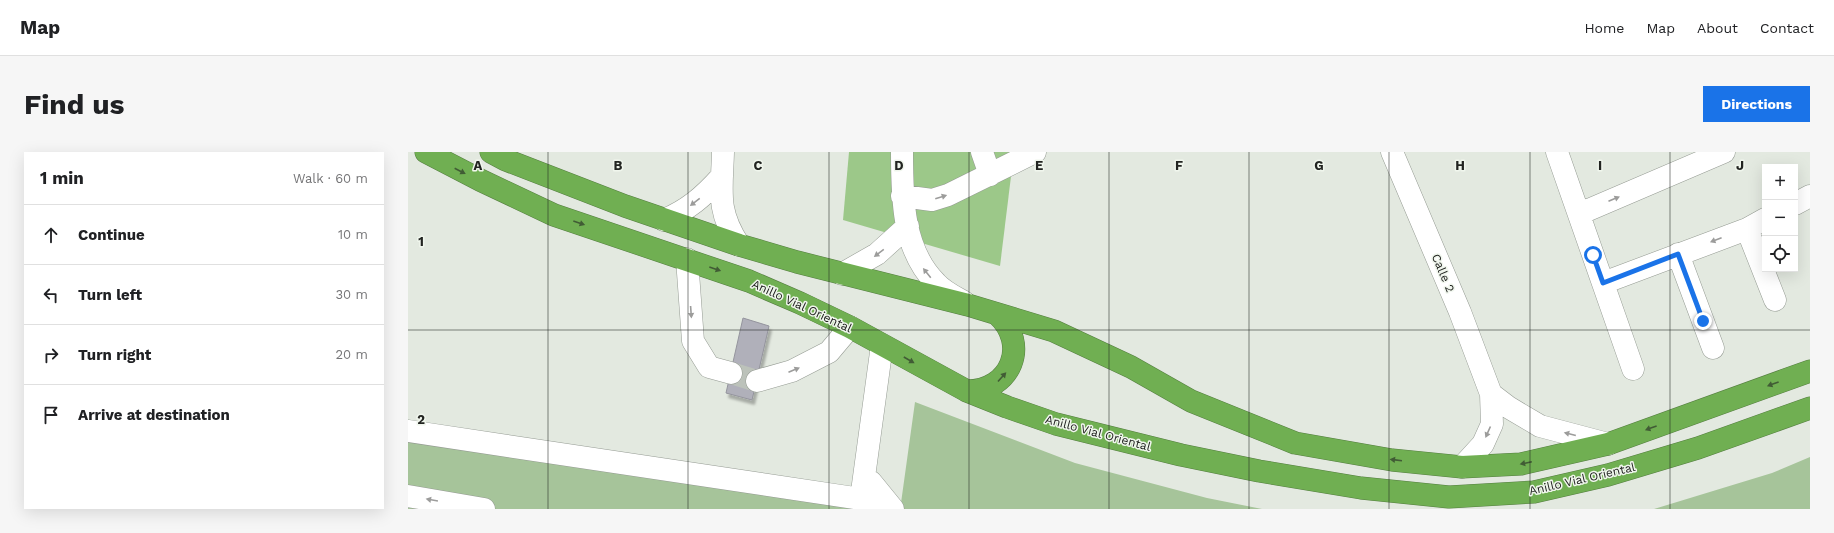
<!DOCTYPE html>
<meta charset="utf-8">
<style>
:root{--surface:#fff;--page:#f6f6f6;--text:#202124;--muted:#757577;--line:#e0e0e0;--accent:#1a73e8}
body{margin:0;font-family:"Work Sans",sans-serif;background:var(--page);color:var(--text)}
.controls{position:absolute;right:12px;top:12px;display:grid;overflow:hidden;border-radius:0px;box-shadow:0 4px 16px #0002}
.controls button{width:36px;height:36px;display:grid;place-items:center;padding:0;border:0;border-bottom:1px solid var(--line);background:var(--surface);color:var(--text);font:20px sans-serif}
.stop{position:absolute;width:12px;height:12px;margin:-9px;border:3px solid #1a73e8;border-radius:50%;background:#fff}
.stop.end{background:#1a73e8;border-color:#fff;box-shadow:0 1px 4px #0008}
.list{margin:0;padding:0;list-style:none}
h2{display:flex;justify-content:space-between;align-items:center;height:52px;margin:0;padding:0 16px;font-size:17px}
h2 small{font-size:13px;font-weight:400;color:var(--muted)}
.list li{display:grid;grid-template-columns:26px 1fr auto;gap:12px;align-items:center;box-sizing:border-box;height:60px;padding:0 16px;border-top:1px solid var(--line)}
.list b{display:block;font-size:15px;white-space:nowrap}
.list em{font-size:13px;font-style:normal;color:var(--muted)}
.icon{flex:none;width:22px;height:22px;fill:none;stroke:currentColor;stroke-width:2;stroke-linecap:round;stroke-linejoin:round}
.map{position:relative;flex:none;width:1402px;height:357px;overflow:hidden;border-radius:0px}
header{display:flex;align-items:center;gap:24px;box-sizing:border-box;height:56px;padding:0 20px;background:var(--surface);border-bottom:1px solid var(--line)}
header strong{font-size:19px}
nav{display:flex;gap:22px;margin-inline-start:auto;font-size:14px}
.intro{display:flex;align-items:center;justify-content:space-between;box-sizing:border-box;height:96px;padding:0 24px}
h1{margin:0;font-size:28px}
.button{padding:10px 18px;border-radius:0px;background:var(--accent);color:#fff;font-size:14px;font-weight:700}
main{display:flex;gap:24px;padding:0 24px}
aside{flex:1;background:var(--surface);border-radius:0px;box-shadow:0 4px 16px #0002}
.map>svg:first-child{display:block}
</style>
<header>
<strong>Map</strong>
<nav><a>Home</a><a>Map</a><a>About</a><a>Contact</a></nav>
</header>
<div class="intro"><h1>Find us</h1><a class="button">Directions</a></div>
<main>
<aside>
<h2>1 min<small>Walk · 60 m</small></h2>
<ul class="list">
<li><svg class="icon" aria-label="ahead" viewBox="0 0 24 24"><path d="M12 20V5M6 11l6-6 6 6"/></svg><div><b>Continue</b></div><em>10 m</em></li>
<li><svg class="icon" aria-label="left" viewBox="0 0 24 24"><path d="M17 20v-9H6M10 6l-5 5 5 5"/></svg><div><b>Turn left</b></div><em>30 m</em></li>
<li><svg class="icon" aria-label="right" viewBox="0 0 24 24"><path d="M7 20v-9h11M14 6l5 5-5 5"/></svg><div><b>Turn right</b></div><em>20 m</em></li>
<li><svg class="icon" aria-label="arrive" viewBox="0 0 24 24"><path d="M6 21V4h12l-3 4 3 4H6"/></svg><div><b>Arrive at destination</b></div></li>
</ul>
</aside>
<div class="map">
<svg width="1402" height="357" viewBox="0 0 1402 357">
<defs>
<filter id="shadow"><feDropShadow dx="2.5" dy="4.5" stdDeviation="1" flood-color="#0004"/></filter>
</defs>
<rect width="100%" height="100%" fill="#e3e9e0"/>
<path fill="#a6c49a" d="M507 250 667 311 799 346 854 357H0V289L493 351Z
M1402 305V357H1246L1364 321Z"/>
<path fill="#9cc889" d="M441 0H606L592 114 435 68Z"/>
<path fill="#b0b0ba" stroke="#94949d" filter="url(#shadow)" d="M335 166 361 174 344 248 318 241Z"/>
<g fill="none" stroke-linecap="round" stroke-linejoin="round">
<path stroke="#bcc2ba" stroke-width="22" stroke-dasharray="22 11" stroke-linecap="butt" d="M323 221 349 229"/>
<defs>
<path id="minor" d="M315 0C314 39 308 58 331 93
M494 0C494 45 494 97 528 131 535 139 547 145 556 150
M574 0 582 23
M984 0 1052 160 1083 242 1084 272 1075 292 1054 315
M1149 0 1225 217
M494 44 524 48 540 43 627 0
M1387 52 1402 44
M1171 62 1316 0
M256 68C280 58 296 44 313 25
M1339 77 1367 148
M1270 102 1305 196
M279 107 285 189 301 215 323 221
M434 122 469 102 500 74
M1195 131 1339 77 1357 67
M349 229 384 219 421 200 442 175
M1083 242 1100 255 1132 274 1200 292
M0 279 453 347 471 342
M463 330 485 357
M0 344 76 357
M460 357 453 347 474 193"/>
<path id="highway" d="M18 0 72 28 146 63 341 129 392 151 442 175 559 239 599 255 648 272 773 303 851 319 953 336 1041 345 1126 340 1200 323 1290 296 1402 256
M83 0 98 8 217 54 331 93 389 110 560 153 646 179 723 215 783 249 887 291 984 308 1054 315 1113 312 1200 292 1402 219
M559 239C603 239 622 192 589 162"/>
</defs>
<use href="#minor" stroke="#959b93" stroke-width="23"/>
<use href="#highway" stroke="#557e41" stroke-width="23"/>
<use href="#minor" stroke="#fff" stroke-width="22"/>
<use href="#highway" stroke="#70af52" stroke-width="22"/>
</g>
<defs><path id="oneway-solid" d="M-6-.8H1V-3.2L6.5 0L1 3.2V.8H-6Z"/></defs>
<g fill="#415c35">
<use href="#oneway-solid" transform="translate(52 19) rotate(27)"/>
<use href="#oneway-solid" transform="translate(171 71) rotate(19)"/>
<use href="#oneway-solid" transform="translate(307 117) rotate(19)"/>
<use href="#oneway-solid" transform="translate(501 208) rotate(30)"/>
<use href="#oneway-solid" transform="translate(594 225) rotate(-48)"/>
<use href="#oneway-solid" transform="translate(1365 232) rotate(160)"/>
<use href="#oneway-solid" transform="translate(1243 276) rotate(160)"/>
<use href="#oneway-solid" transform="translate(988 308) rotate(-173)"/>
<use href="#oneway-solid" transform="translate(1118 311) rotate(168)"/>
</g>
<g fill="#9c9c9b">
<use href="#oneway-solid" transform="translate(533 45) rotate(-17)"/>
<use href="#oneway-solid" transform="translate(1206 47) rotate(-23)"/>
<use href="#oneway-solid" transform="translate(287 50) rotate(142)"/>
<use href="#oneway-solid" transform="translate(1308 88) rotate(159)"/>
<use href="#oneway-solid" transform="translate(471 101) rotate(143)"/>
<use href="#oneway-solid" transform="translate(519 121) rotate(-129)"/>
<use href="#oneway-solid" transform="translate(283 160) rotate(86)"/>
<use href="#oneway-solid" transform="translate(386 218) rotate(-23)"/>
<use href="#oneway-solid" transform="translate(1080 280) rotate(114)"/>
<use href="#oneway-solid" transform="translate(1162 282) rotate(-166)"/>
<use href="#oneway-solid" transform="translate(24 348) rotate(-170)"/>
</g>
<g fill="none" stroke-linecap="round" stroke-linejoin="round">
<path stroke="#1a73e8" stroke-width="5" d="M1185 103 1195 131 1270 102 1295 169"/>
</g>
<path fill="none" stroke="#222421" stroke-width="1" stroke-opacity="0.55" d="M140 0V357M280 0V357M421 0V357M561 0V357M701 0V357M841 0V357M981 0V357M1122 0V357M1262 0V357M0 178H1402"/>
<g text-anchor="middle" stroke-width="3" stroke-linejoin="round" paint-order="stroke">
<g font-size="12" fill="#222421" stroke="#f0f6ed">
<text transform="translate(1035 121) rotate(67)" y="4">Calle 2</text>
<text transform="translate(394 154) rotate(25)" y="4">Anillo Vial Oriental</text>
<text transform="translate(690 281) rotate(15)" y="4">Anillo Vial Oriental</text>
<text transform="translate(1174 327) rotate(-13)" y="4">Anillo Vial Oriental</text>
</g>
</g>
<g font-size="13" text-anchor="middle" font-weight="bold" fill="#222421" stroke="#f0f6ed" stroke-width="3" stroke-linejoin="round" paint-order="stroke">
<text x="70" y="18">A</text>
<text x="210" y="18">B</text>
<text x="350" y="18">C</text>
<text x="491" y="18">D</text>
<text x="631" y="18">E</text>
<text x="771" y="18">F</text>
<text x="911" y="18">G</text>
<text x="1052" y="18">H</text>
<text x="1192" y="18">I</text>
<text x="1332" y="18">J</text>
<text x="13" y="94">1</text>
<text x="13" y="272">2</text>
</g>
</svg>
<div class="controls">
<button>+</button>
<button>−</button>
<button><svg class="icon" aria-label="locate" viewBox="0 0 24 24"><circle cx="12" cy="12" r="6"/><path d="M12 2v4M12 18v4M2 12h4M18 12h4"/></svg></button>
</div>
<div class="stop" style="left:1185px;top:103px"></div>
<div class="stop end" style="left:1295px;top:169px"></div>
</div>
</main>
